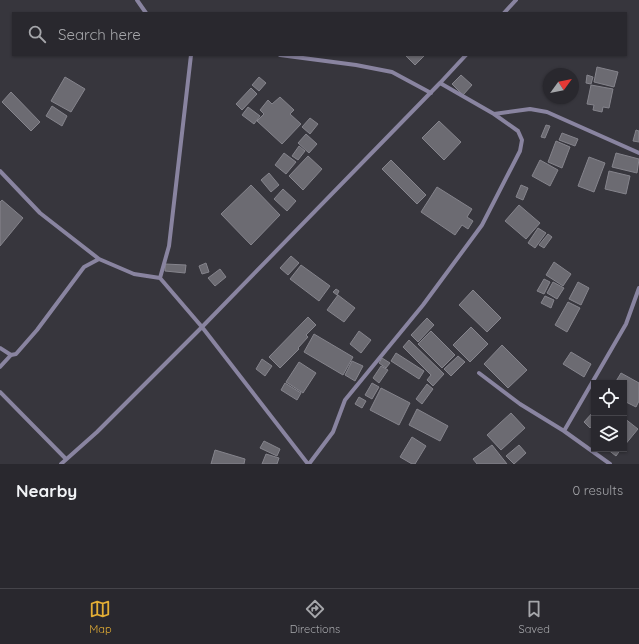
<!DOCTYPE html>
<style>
:root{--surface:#29282e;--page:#313036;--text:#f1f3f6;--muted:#a5a6aa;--line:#45444a;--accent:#e3ae35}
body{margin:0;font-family:Quicksand,sans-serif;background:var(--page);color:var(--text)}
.controls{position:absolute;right:12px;bottom:12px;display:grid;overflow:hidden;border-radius:0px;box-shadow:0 1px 3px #0004}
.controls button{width:36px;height:36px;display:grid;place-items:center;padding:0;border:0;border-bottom:1px solid var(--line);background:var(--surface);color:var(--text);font:20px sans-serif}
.compass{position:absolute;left:543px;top:68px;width:36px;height:36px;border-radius:50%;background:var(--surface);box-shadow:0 1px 3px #0004;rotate:57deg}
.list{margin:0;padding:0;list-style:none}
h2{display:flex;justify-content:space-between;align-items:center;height:52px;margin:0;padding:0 16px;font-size:17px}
h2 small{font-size:13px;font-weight:400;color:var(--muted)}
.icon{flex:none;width:22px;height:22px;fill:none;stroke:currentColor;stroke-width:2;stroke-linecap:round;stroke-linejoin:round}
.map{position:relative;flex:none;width:639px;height:464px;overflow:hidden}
.search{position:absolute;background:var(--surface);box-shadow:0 1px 3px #0004;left:12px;right:12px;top:12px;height:44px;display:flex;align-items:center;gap:10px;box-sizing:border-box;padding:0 14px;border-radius:0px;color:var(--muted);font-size:15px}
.sheet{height:124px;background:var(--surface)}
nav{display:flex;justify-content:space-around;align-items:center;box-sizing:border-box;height:56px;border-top:1px solid var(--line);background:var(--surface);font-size:11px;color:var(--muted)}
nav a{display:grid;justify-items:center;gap:2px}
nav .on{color:var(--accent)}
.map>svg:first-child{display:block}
</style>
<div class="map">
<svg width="639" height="464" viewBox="0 0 639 464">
<rect width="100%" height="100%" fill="#37363d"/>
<path fill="#6c6b72" stroke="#85848c" d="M405 55H425L415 65Z
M597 67 618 72 614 87 594 82Z
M461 75 472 85 463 95 452 84Z
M587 75 593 77 591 84 586 83Z
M65 77 85 89 71 112 51 101Z
M259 77 266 83 259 91 252 85Z
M591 85 613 89 609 108 603 107 602 112 593 110 594 105 587 104Z
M251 88 257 94 242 110 236 104Z
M11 92 40 122 31 131 2 102Z
M280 97 294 110 290 114 301 124 282 144 257 121 264 114 260 110 268 100 272 104Z
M52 106 67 116 62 126 46 116Z
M248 107 260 116 254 124 242 115Z
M310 118 318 124 310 134 302 127Z
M439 121 461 142 444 160 422 138Z
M546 125 550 126 545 138 541 137Z
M636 130 639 131V142L633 141Z
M562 133 578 139 575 146 559 140Z
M306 134 317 144 309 153 298 143Z
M556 141 570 147 562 168 548 162Z
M299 146 305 151 298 160 292 156Z
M284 153 296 162 286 174 275 165Z
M616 153 639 159 637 173 612 167Z
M308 156 322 169 303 190 289 176Z
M589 157 605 163 594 192 578 186Z
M391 160 426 195 417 204 382 169Z
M540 160 558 170 550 186 532 176Z
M609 171 630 176 626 194 605 189Z
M269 173 279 185 271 192 261 180Z
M251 185 280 215 251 245 221 214Z
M521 185 528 188 523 200 516 197Z
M437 187 472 209 467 217 473 221 468 229 462 225 455 235 421 212Z
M283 189 296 201 287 211 274 199Z
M2 200 23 218 0 246V202Z
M519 205 540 223 526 239 505 221Z
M538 228 546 233 535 248 528 243Z
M548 234 552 237 544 248 539 245Z
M291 256 299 263 288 275 280 268Z
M554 262 571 274 563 286 546 275Z
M206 263 209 272 202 274 199 266Z
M165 264 186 265 185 273 165 271Z
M301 265 330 286 319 301 290 279Z
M220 269 226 277 215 286 208 278Z
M544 279 550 282 544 294 537 291Z
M553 282 564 288 557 299 547 293Z
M578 282 589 288 581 305 569 299Z
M336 289 339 291 337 295 333 292Z
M473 290 501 318 487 332 459 305Z
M338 295 355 308 344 322 327 310Z
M545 296 554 300 551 308 541 303Z
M568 302 580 308 567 332 555 325Z
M308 317 316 325 306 335 308 337 298 348 299 349 280 368 269 357Z
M427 318 434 325 418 342 411 335Z
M471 327 488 344 470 362 453 345Z
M359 331 371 340 361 353 350 344Z
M431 331 455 355 442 368 418 344Z
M314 334 353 357 343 375 304 352Z
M409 340 444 374 433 386 427 380 431 375 403 347Z
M502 345 527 370 508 388 484 364Z
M571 352 591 364 584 377 563 364Z
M396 353 424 371 419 379 391 361Z
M458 356 465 362 451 376 444 369Z
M382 358 390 363 386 368 379 363Z
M262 359 272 366 265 376 256 369Z
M352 361 363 366 355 381 345 375Z
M299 362 316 373 303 393 286 382Z
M381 366 388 370 379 383 373 378Z
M621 373 639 383V401L636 407 624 401V383H615Z
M285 383 301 393 297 400 281 390Z
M372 383 379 387 372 399 365 395Z
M427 384 433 389 422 404 416 399Z
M381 388 410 403 399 425 370 410Z
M359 397 366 401 362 408 355 404Z
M417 409 448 426 440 441 409 425Z
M594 411V424L590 428 584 422Z
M511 413 525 428 501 450 487 435Z
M624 418 638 429 624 446Z
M412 437 426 446 415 464H412L400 457Z
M264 441 280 449 277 456 260 448Z
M492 445 507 464H477L473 459Z
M519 445 526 453 514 464 506 456Z
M607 449H621L616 456Z
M215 450 245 459 244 464H211Z
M266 454 279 458 277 464H262Z"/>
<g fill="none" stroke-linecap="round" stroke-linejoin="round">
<path stroke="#8984a0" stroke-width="4" d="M137 0 146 13
M504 13 516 0
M191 55 169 246 160 278 202 327 308 464
M280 55 356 65 392 72 431 93
M494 114 530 109 547 112 639 153
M0 171 40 213 99 259 134 274 160 278
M0 348 11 355 16 354 37 330 84 267 99 259
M0 367 11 355
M479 373 520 404 564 431
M0 392 66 459
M61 464 97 432 202 327 440 83 466 55
M309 464 333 432 345 400 423 305 482 225 520 151 522 140 518 131 494 114 440 83
M610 464 564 431 626 324 639 288"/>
</g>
</svg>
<div class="controls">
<button><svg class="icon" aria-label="locate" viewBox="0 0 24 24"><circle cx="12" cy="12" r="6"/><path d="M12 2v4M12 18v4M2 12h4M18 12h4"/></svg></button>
<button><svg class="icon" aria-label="layers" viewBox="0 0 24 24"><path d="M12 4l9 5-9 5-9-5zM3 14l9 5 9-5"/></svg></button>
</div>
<svg class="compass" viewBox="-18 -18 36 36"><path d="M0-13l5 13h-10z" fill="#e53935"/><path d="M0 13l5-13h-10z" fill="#a5a6aa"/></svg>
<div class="search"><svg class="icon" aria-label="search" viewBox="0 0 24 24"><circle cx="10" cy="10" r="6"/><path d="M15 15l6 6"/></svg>Search here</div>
</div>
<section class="sheet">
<h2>Nearby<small>0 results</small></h2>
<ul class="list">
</ul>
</section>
<nav>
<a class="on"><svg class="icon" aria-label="map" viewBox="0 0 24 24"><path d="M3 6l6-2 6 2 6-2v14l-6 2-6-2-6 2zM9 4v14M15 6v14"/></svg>Map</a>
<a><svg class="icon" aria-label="directions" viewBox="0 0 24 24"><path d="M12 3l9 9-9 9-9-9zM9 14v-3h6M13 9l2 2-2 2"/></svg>Directions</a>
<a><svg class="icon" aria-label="saved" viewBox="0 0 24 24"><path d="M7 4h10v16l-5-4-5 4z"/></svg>Saved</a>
</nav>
